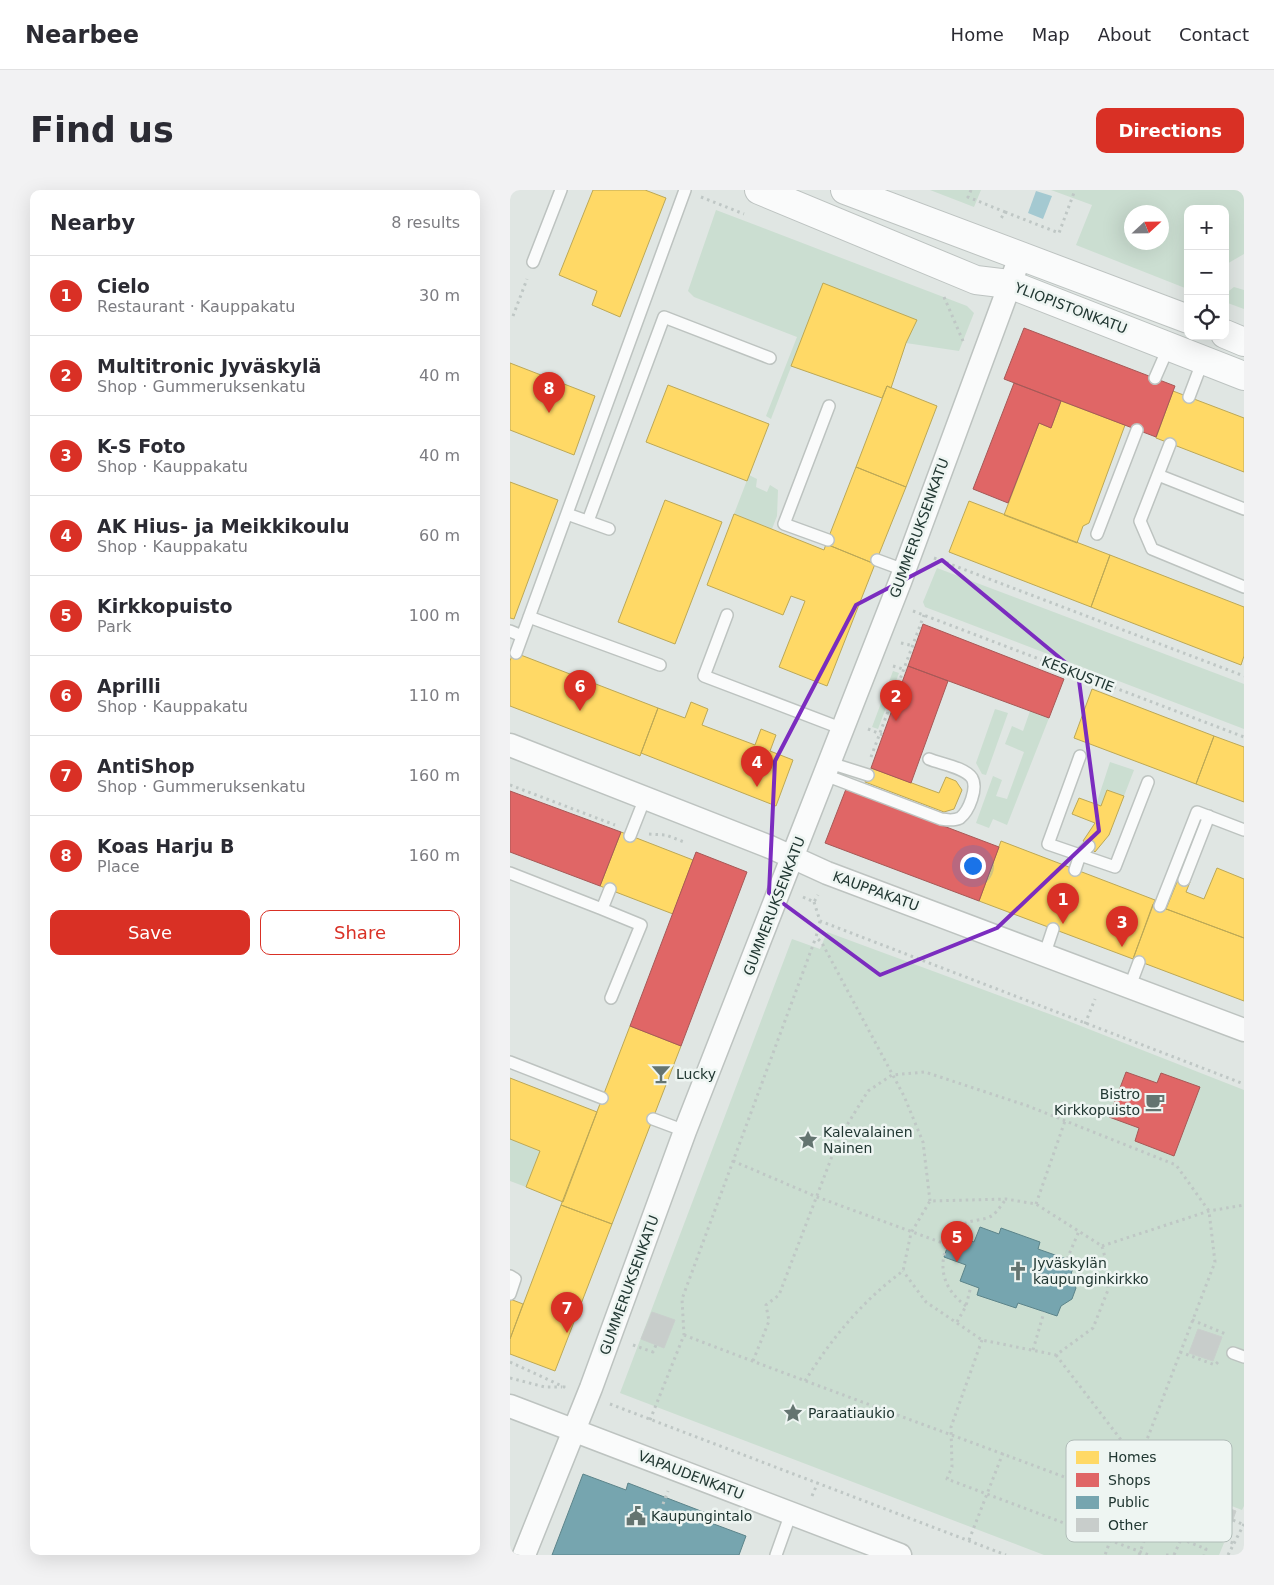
<!DOCTYPE html>
<meta charset="utf-8">
<style>
:root{--surface:#fff;--page:#f2f2f3;--text:#2b2b33;--muted:#7c7c81;--line:#e1e1e2;--accent:#d93025}
body{margin:0;font-family:"DejaVu Sans",sans-serif;background:var(--page);color:var(--text)}
.controls{position:absolute;right:15px;top:15px;display:grid;overflow:hidden;border-radius:10px;box-shadow:0 5px 20px #0002}
.controls button{width:45px;height:45px;display:grid;place-items:center;padding:0;border:0;border-bottom:1px solid var(--line);background:var(--surface);color:var(--text);font:25px sans-serif}
.compass{position:absolute;left:614px;top:15px;width:45px;height:45px;border-radius:50%;background:var(--surface);box-shadow:0 5px 20px #0002;rotate:68deg}
.you{position:absolute;left:462px;top:675px;width:18px;height:18px;margin:-12px;border:4px solid #fff;border-radius:50%;background:#1a73e8;box-shadow:0 0 0 8px #1a73e833}
.badge{display:grid;place-items:center;width:32px;height:32px;border-radius:50%;background:var(--accent);color:#fff;font-size:16px;font-weight:700}
.pin{position:absolute;translate:-50% -41px;filter:drop-shadow(0 1px 2px #0008)}
.pin::after{content:'';position:absolute;top:26px;width:18px;height:15px;background:inherit;clip-path:polygon(0 0,100% 0,50% 100%)}
.list{margin:0;padding:0;list-style:none}
h2{display:flex;justify-content:space-between;align-items:center;height:65px;margin:0;padding:0 20px;font-size:21px}
h2 small{font-size:16px;font-weight:400;color:var(--muted)}
.list li{display:grid;grid-template-columns:32px 1fr auto;gap:15px;align-items:center;box-sizing:border-box;height:80px;padding:0 20px;border-top:1px solid var(--line)}
.list b{display:block;font-size:19px;white-space:nowrap}
.list p{margin:0;font-size:16px;white-space:nowrap;color:var(--muted)}
.list em{font-size:16px;font-style:normal;color:var(--muted)}
.actions{display:flex;gap:10px;padding:15px 20px}
.actions a{flex:1;padding:11px 0;border:1px solid var(--accent);border-radius:10px;text-align:center;font-size:18px;color:var(--accent)}
.actions .main{background:var(--accent);color:#fff}
.icon{flex:none;width:28px;height:28px;fill:none;stroke:currentColor;stroke-width:2;stroke-linecap:round;stroke-linejoin:round}
.map{position:relative;flex:none;width:734px;height:1365px;overflow:hidden;border-radius:10px}
header{display:flex;align-items:center;gap:30px;box-sizing:border-box;height:70px;padding:0 25px;background:var(--surface);border-bottom:1px solid var(--line)}
header strong{font-size:24px}
nav{display:flex;gap:28px;margin-inline-start:auto;font-size:18px}
.intro{display:flex;align-items:center;justify-content:space-between;box-sizing:border-box;height:120px;padding:0 30px}
h1{margin:0;font-size:35px}
.button{padding:12px 22px;border-radius:10px;background:var(--accent);color:#fff;font-size:18px;font-weight:700}
main{display:flex;gap:30px;padding:0 30px}
aside{flex:1;background:var(--surface);border-radius:10px;box-shadow:0 5px 20px #0002}
.map>svg:first-child{display:block}
</style>
<header>
<strong>Nearbee</strong>
<nav><a>Home</a><a>Map</a><a>About</a><a>Contact</a></nav>
</header>
<div class="intro"><h1>Find us</h1><a class="button">Directions</a></div>
<main>
<aside>
<h2>Nearby<small>8 results</small></h2>
<ul class="list">
<li><span class="badge">1</span><div><b>Cielo</b><p>Restaurant · Kauppakatu</p></div><em>30 m</em></li>
<li><span class="badge">2</span><div><b>Multitronic Jyväskylä</b><p>Shop · Gummeruksenkatu</p></div><em>40 m</em></li>
<li><span class="badge">3</span><div><b>K-S Foto</b><p>Shop · Kauppakatu</p></div><em>40 m</em></li>
<li><span class="badge">4</span><div><b>AK Hius- ja Meikkikoulu</b><p>Shop · Kauppakatu</p></div><em>60 m</em></li>
<li><span class="badge">5</span><div><b>Kirkkopuisto</b><p>Park</p></div><em>100 m</em></li>
<li><span class="badge">6</span><div><b>Aprilli</b><p>Shop · Kauppakatu</p></div><em>110 m</em></li>
<li><span class="badge">7</span><div><b>AntiShop</b><p>Shop · Gummeruksenkatu</p></div><em>160 m</em></li>
<li><span class="badge">8</span><div><b>Koas Harju B</b><p>Place</p></div><em>160 m</em></li>
</ul>
<div class="actions"><a class="main">Save</a><a>Share</a></div>
</aside>
<div class="map">
<svg width="734" height="1365" viewBox="0 0 734 1365">
<rect width="100%" height="100%" fill="#e0e6e3"/>
<path fill="#cbded1" fill-rule="evenodd" d="M420 0H471L464 17Z
M541 0H734V64L715 75V19H678V97L675 98 566 55 582 15ZM622 22H652V52H622Z
M206 20 457 116 464 123 449 161 396 153 407 130 313 94 261 229 256 226 287 147 184 107 178 101Z
M724 97 734 100V119L715 112V104Z
M239 285 247 289 246 297 257 302 260 295 268 300 267 326 262 339 224 324Z
M427 378 734 494V539L415 417 413 412Z
M383 481 389 483 368 539 362 537Z
M485 519 498 523 476 585 472 584 466 573Z
M520 521 539 528 497 635 483 629 479 638 466 633 483 586 492 590 486 606 497 609 514 562 495 554 502 536 513 541Z
M600 572 624 580 614 606 597 600 591 616 586 615Z
M317 742 553 829 734 900V1316L732 1320 698 1307 685 1342 714 1353 709 1365H534L110 1203 282 749 310 759Z
M0 949 30 961 16 997 0 991Z"/>
<path fill="#a4c9d1" d="M526 1 542 6 533 29 518 23Z"/>
<path fill="#ffd966" stroke="#bca856" d="M83 0H135L156 8 110 127 82 115 87 101 49 85Z
M313 93 407 130 396 153 381 198 377 196 372 208 281 176Z
M0 173 85 206 64 265 0 240Z
M158 195 259 234 237 291 136 252Z
M377 196 427 216 396 297 346 277Z
M663 201 734 228V282L646 248Z
M551 211 615 235 579 333 573 336 567 353 494 325 529 233 541 238Z
M346 277 396 297 365 374 316 354Z
M0 292 48 310 4 429 0 428Z
M155 310 212 332 165 454 108 432Z
M459 311 600 365 581 417 439 362Z
M224 324 314 360 316 354 365 374 317 496 269 477 295 411 281 406 273 425 197 395Z
M600 365 734 417V466L731 475 581 417Z
M3 462 148 518 130 566 0 516V471Z
M582 499 704 546 686 594 564 548Z
M181 512 198 519 192 535 245 555 251 539 266 545 260 561 283 570 266 616 131 563 148 518 175 528Z
M704 546 734 557V612L686 594Z
M361 578 429 603 436 587 446 591 452 600 444 619 434 622 355 592Z
M597 600 614 606 599 645 585 662 573 651 585 633 562 624 569 608 591 616Z
M111 642 183 670 163 724 90 696Z
M491 651 645 710 623 769 469 711Z
M707 678 734 689V748L656 719 669 687 680 692 676 702 694 709Z
M643 714 734 748V811L623 769Z
M120 836 171 856 102 1034 51 1015Z
M0 888 87 922 53 1012 16 997 30 961 0 949Z
M51 1015 102 1034 45 1181 0 1164V1149Z
M0 1109 13 1114 0 1149Z"/>
<path fill="#e06666" stroke="#a75856" d="M514 138 665 196 646 247 494 189Z
M504 193 551 211 541 238 529 233 498 313 463 299Z
M413 434 554 489 539 528 398 476Z
M398 476 438 491 401 593 361 578Z
M336 599 489 657 469 711 315 653Z
M0 601 111 642 90 696 0 662Z
M186 662 237 682 171 856 120 836Z
M616 882 647 893 651 883 690 897 664 966 625 951 629 938 599 927Z"/>
<path fill="#76a5af" stroke="#5c848a" d="M470 1037 489 1044 491 1038 530 1052 528 1059 565 1072 560 1087 566 1098 562 1109 551 1116 547 1126 508 1113 506 1118 467 1105 469 1098 450 1091 456 1075 434 1067 438 1055 442 1044 464 1052Z
M73 1284 116 1300 118 1293 196 1323 193 1330 236 1346 229 1365H42Z"/>
<path fill="#c8cdcb" stroke="#c9cfcc" d="M142 1122 165 1130 154 1158 131 1149Z
M688 1139 712 1147 703 1171 679 1163Z
M698 1311 726 1321 716 1349 688 1339Z"/>
<g fill="none" stroke-linecap="round" stroke-linejoin="round">
<defs>
<path id="service" d="M23 72 51 0
M645 188 659 156
M679 207 693 170
M660 254 630 331 642 359 734 397
M648 285 734 319
M57 324 99 339
M78 331 154 127 260 168
M587 344 627 240
M318 350 274 334 319 216
M367 370 394 380
M217 425 194 486 333 539
M19 427 150 475
M0 441 12 446
M6 463 175 0
M320 573 358 585
M315 585 431 629C437 630 444 631 450 628 459 621 468 598 462 588 454 577 431 574 419 569
M120 646 135 608
M579 656 570 665 605 677 638 592
M565 680 570 665 538 654 570 566
M0 683 92 719 100 699
M674 690 699 626
M650 716 687 622 734 640
M92 719 131 735 101 808
M535 763 543 739
M620 796 629 772
M0 872 92 908
M143 929 175 941
M0 1086 5 1089 0 1104
M723 1163 734 1167
M266 1365 281 1323"/>
<path id="minor" d="M0 555 260 657 317 683 734 840
M0 1216 390 1365
M14 1365 81 1198 175 941 390 392 510 67"/>
<path id="secondary" d="M249 0 466 90 499 94 734 186
M335 0 678 129
M715 144 734 152"/>
</defs>
<use href="#service" stroke="#bdc3c0" stroke-width="14"/>
<use href="#minor" stroke="#bdc3c0" stroke-width="25"/>
<use href="#secondary" stroke="#bdc3c1" stroke-width="30"/>
<path stroke="#bfc7c5" stroke-width="3" stroke-dasharray="2.5 4" stroke-linecap="butt" d="M461 0 458 7 495 22 490 30
M191 7 234 24
M495 22 549 43 565 0
M434 107 453 151
M3 126 17 89
M424 368 734 486
M403 421 734 547
M391 453 404 456
M383 476 396 480
M358 539 373 545
M361 567 414 425
M0 595 105 635
M139 644 156 645 174 652
M293 707 304 712 308 705
M304 712 310 731 734 894
M310 731 306 747 312 753 394 906 413 952 420 1011
M575 834 585 809
M223 971 307 1007 438 1055
M526 1014 555 931
M592 1056 699 1021 734 1015
M557 1069 569 1041
M456 1116C436 1101 428 1082 436 1058 439 1050 443 1041 450 1036 460 1029 475 1031 483 1025 488 1021 492 1014 496 1009
M682 1130 718 1145
M447 1132 456 1116 461 1096
M174 1145C343 1210 514 1270 682 1336L688 1341 723 1353
M472 1150 441 1237 442 1277 437 1289 639 1365
M123 1155 143 1162 146 1155
M523 1160 534 1122
M670 1162 705 1175 708 1172
M546 1165 628 1272
M243 1171 259 1131 256 1115 269 1105 329 948 358 901 382 885 415 882 518 916 666 975 699 1021 705 1072 628 1273 595 1365
M0 1172 54 1197V1195
M0 1188 35 1197H52
M295 1191C322 1148 352 1111 393 1081L401 1043 420 1011 496 1009 526 1014 592 1056 597 1075 598 1100 583 1138 546 1165 472 1150 416 1112 393 1081
M100 1214 496 1365
M140 1230 174 1145 172 1109 306 747
M302 1306 308 1292
M153 1314 158 1301
M723 1330 734 1335
M636 1346 634 1335 641 1320
M459 1350 493 1263
M629 1365 636 1346 649 1340 696 1359 694 1365
M656 1365H659
M664 1365 671 1349
M718 1365 734 1334"/>
<use href="#service" stroke="#fafbfb" stroke-width="11"/>
<use href="#minor" stroke="#fafbfb" stroke-width="22"/>
<use href="#secondary" stroke="#fafbfb" stroke-width="28"/>
</g>
<path fill="none" stroke="#7b2cbf" stroke-width="4" stroke-linejoin="round" d="M432 370 568 483 589 641 487 738 370 785 259 703 265 571 346 415Z"/>
<defs>
<symbol id="bar-bare" viewBox="-9 -9 18 18"><path d="M-6-5H6L.8 .8V4.5H3.5V6h-7V4.5H-.8V.8Z" fill="#647470" stroke="#eef5f2" stroke-width="2.5" paint-order="stroke"/></symbol>
<symbol id="cafe-bare" viewBox="-9 -9 18 18"><path d="M-5.5-4.5H6V0H3Q3 3.5 0 3.5H-2.5Q-5.5 3.5-5.5 0ZM3-3.2v2h1.7v-2ZM-6 4.5H4V6H-6Z" fill="#647470" stroke="#eef5f2" stroke-width="2.5" paint-order="stroke"/></symbol>
<symbol id="sight-bare" viewBox="-9 -9 18 18"><path d="M0-6L1.8-2.2L6-1.7L2.9 1.2L3.7 5.4L0 3.3L-3.7 5.4L-2.9 1.2L-6-1.7L-1.8-2.2Z" fill="#647470" stroke="#eef5f2" stroke-width="2.5" paint-order="stroke"/></symbol>
<symbol id="church-bare" viewBox="-9 -9 18 18"><path d="M-1.2-6h2.4v3.5h3.3v2.4h-3.3V6h-2.4V-.1h-3.3v-2.4h3.3Z" fill="#647470" stroke="#eef5f2" stroke-width="2.5" paint-order="stroke"/></symbol>
<symbol id="civic-bare" viewBox="-9 -9 18 18"><path d="M-.6-6.5H3V-4.5H.6V-3L4-1V1h2V6H-6V1h2V-1L-.6-3ZM-1.2 2.5V6h2.4V2.5Z" fill="#647470" stroke="#eef5f2" stroke-width="2.5" paint-order="stroke"/></symbol>
</defs>
<g fill-rule="evenodd">
<use href="#bar-bare" x="137" y="870" width="28" height="28"/>
<use href="#cafe-bare" x="631" y="898" width="28" height="28"/>
<use href="#sight-bare" x="284" y="936" width="28" height="28"/>
<use href="#church-bare" x="494" y="1067" width="28" height="28"/>
<use href="#sight-bare" x="269" y="1209" width="28" height="28"/>
<use href="#civic-bare" x="112" y="1312" width="28" height="28"/>
</g>
<g text-anchor="middle" stroke-width="5" stroke-linejoin="round" paint-order="stroke">
<g font-size="14" fill="#213732" stroke="#eef5f2">
<text transform="translate(561 118) rotate(21)" y="5">YLIOPISTONKATU</text>
<text transform="translate(409 338) rotate(-70)" y="5">GUMMERUKSENKATU</text>
<text transform="translate(568 484) rotate(21)" y="5">KESKUSTIE</text>
<text transform="translate(366 701) rotate(20)" y="5">KAUPPAKATU</text>
<text transform="translate(264 716) rotate(-69)" y="5">GUMMERUKSENKATU</text>
<text transform="translate(119 1095) rotate(-70)" y="5">GUMMERUKSENKATU</text>
<text transform="translate(181 1285) rotate(21)" y="5">VAPAUDENKATU</text>
</g>
<g font-size="14" fill="#213732" stroke="#eef5f2" text-anchor="start">
<text x="166" y="889">Lucky</text>
<text x="630" y="909" text-anchor="end">Bistro<tspan x="630" dy="16">Kirkkopuisto</tspan></text>
<text x="313" y="947">Kalevalainen<tspan x="313" dy="16">Nainen</tspan></text>
<text x="523" y="1078">Jyväskylän<tspan x="523" dy="16">kaupunginkirkko</tspan></text>
<text x="298" y="1228">Paraatiaukio</text>
<text x="141" y="1331">Kaupungintalo</text>
</g>
</g>
<rect x="556" y="1250" width="166" height="102" rx="8" fill="#eef5f2" stroke="#b0bcb8" stroke-width="1"/>
<rect x="566" y="1261" width="23" height="13" fill="#ffd966"/>
<rect x="566" y="1283" width="23" height="14" fill="#e06666"/>
<rect x="566" y="1306" width="23" height="13" fill="#76a5af"/>
<rect x="566" y="1328" width="23" height="14" fill="#c8cdcb"/>
<g font-size="14" fill="#213732">
<text x="598" y="1272">Homes</text>
<text x="598" y="1295">Shops</text>
<text x="598" y="1317">Public</text>
<text x="598" y="1340">Other</text>
</g>
</svg>
<div class="controls">
<button>+</button>
<button>−</button>
<button><svg class="icon" aria-label="locate" viewBox="0 0 24 24"><circle cx="12" cy="12" r="6"/><path d="M12 2v4M12 18v4M2 12h4M18 12h4"/></svg></button>
</div>
<svg class="compass" viewBox="-18 -18 36 36"><path d="M0-13l5 13h-10z" fill="#e53935"/><path d="M0 13l5-13h-10z" fill="#7c7c81"/></svg>
<div class="you"></div>
<div class="pin badge" style="left:553px;top:734px">1</div>
<div class="pin badge" style="left:386px;top:531px">2</div>
<div class="pin badge" style="left:612px;top:757px">3</div>
<div class="pin badge" style="left:247px;top:597px">4</div>
<div class="pin badge" style="left:447px;top:1072px">5</div>
<div class="pin badge" style="left:70px;top:521px">6</div>
<div class="pin badge" style="left:57px;top:1143px">7</div>
<div class="pin badge" style="left:39px;top:223px">8</div>
</div>
</main>
